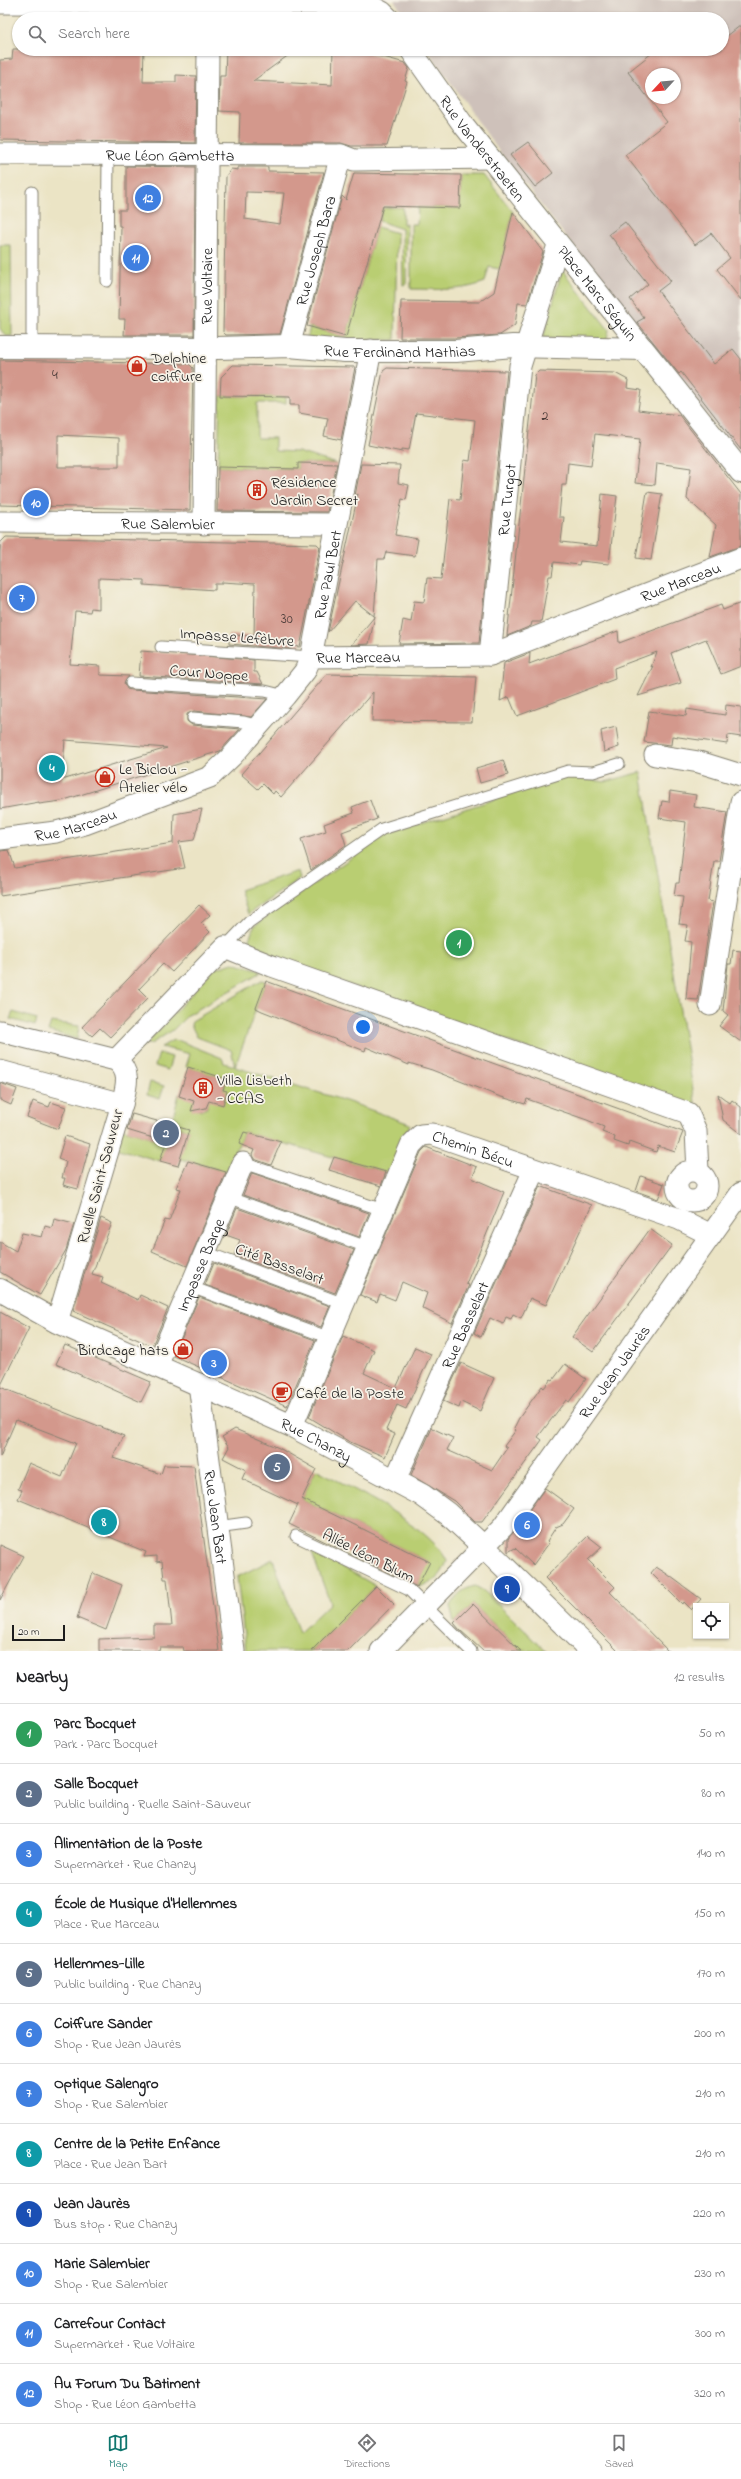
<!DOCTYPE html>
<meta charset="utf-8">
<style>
:root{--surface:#fff;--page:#f6f6f6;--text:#202124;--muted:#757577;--line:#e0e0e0;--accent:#0f766e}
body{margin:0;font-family:"Indie Flower",sans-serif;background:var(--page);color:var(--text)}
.controls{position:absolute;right:12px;bottom:12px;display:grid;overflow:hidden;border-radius:0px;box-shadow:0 1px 3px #0004}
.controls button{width:36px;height:36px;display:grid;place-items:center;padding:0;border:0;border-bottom:1px solid var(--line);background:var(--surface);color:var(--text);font:20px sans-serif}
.compass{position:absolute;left:645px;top:68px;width:36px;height:36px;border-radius:50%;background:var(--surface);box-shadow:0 1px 3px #0004;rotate:244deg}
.scale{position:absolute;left:12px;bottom:10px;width:53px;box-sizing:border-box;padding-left:4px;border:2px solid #1c1c1c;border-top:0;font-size:11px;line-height:14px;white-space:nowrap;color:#1c1c1c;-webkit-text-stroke:3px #f7f3e8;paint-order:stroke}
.you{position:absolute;left:363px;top:1027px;width:14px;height:14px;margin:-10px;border:3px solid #fff;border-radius:50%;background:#1a73e8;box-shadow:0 0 0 6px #1a73e833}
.badge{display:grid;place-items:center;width:26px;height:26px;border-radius:50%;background:var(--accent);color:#fff;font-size:13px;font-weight:700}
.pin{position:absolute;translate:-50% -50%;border:2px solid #fff;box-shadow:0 1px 4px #0006}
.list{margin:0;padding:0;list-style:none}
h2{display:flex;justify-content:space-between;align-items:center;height:52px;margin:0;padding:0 16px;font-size:17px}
h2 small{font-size:13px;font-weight:400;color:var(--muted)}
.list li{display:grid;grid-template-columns:26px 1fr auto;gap:12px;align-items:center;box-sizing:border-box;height:60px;padding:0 16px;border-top:1px solid var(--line)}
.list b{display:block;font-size:15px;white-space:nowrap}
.list p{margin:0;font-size:13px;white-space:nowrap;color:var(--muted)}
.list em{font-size:13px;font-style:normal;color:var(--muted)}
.icon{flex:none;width:22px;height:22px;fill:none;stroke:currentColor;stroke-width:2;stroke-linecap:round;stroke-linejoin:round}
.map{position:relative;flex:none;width:741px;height:1651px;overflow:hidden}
.search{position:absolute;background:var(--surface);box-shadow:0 1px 3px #0004;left:12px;right:12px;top:12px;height:44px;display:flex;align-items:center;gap:10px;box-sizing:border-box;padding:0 14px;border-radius:22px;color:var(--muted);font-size:15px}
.sheet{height:772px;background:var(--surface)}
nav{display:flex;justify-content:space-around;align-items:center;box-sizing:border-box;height:56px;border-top:1px solid var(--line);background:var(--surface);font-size:11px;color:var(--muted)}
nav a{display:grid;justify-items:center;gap:2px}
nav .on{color:var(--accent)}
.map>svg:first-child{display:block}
</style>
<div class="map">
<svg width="741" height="1651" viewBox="0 0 741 1651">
<rect width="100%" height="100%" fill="#f7f3e8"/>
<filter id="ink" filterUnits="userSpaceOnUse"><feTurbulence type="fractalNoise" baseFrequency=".025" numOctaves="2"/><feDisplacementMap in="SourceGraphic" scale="8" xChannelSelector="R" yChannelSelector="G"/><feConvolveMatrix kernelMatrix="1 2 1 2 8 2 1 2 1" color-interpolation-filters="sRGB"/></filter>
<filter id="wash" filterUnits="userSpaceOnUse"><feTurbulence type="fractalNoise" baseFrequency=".012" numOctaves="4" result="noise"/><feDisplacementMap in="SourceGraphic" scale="16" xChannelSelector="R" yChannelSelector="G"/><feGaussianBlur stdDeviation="0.9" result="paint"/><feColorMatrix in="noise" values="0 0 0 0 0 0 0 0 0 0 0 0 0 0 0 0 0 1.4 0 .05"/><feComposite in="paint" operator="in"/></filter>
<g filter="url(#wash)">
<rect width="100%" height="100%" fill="#ebe4c5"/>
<path fill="#cec1ba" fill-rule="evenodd" d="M394 0H741V459L501 154 427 49H722V19H407ZM651 74H675V98H651Z"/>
<path fill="#b9ce72" stroke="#6a7547" d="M461 175H484L513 212 500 269 489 267 485 282C461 292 436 289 411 289V224H417L418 207 460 208Z
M403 207V224H407L406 284 403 285 402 229 379 221 383 208Z
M377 227 397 233 395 340 307 339 310 327 346 337Z
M0 245H11L12 336H6L0 329Z
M562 270 609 330 606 342 543 338Z
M220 396 286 397V403H257V438H275V451L298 452 337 464 298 463V469L218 467Z
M641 772 696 1108 257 952 249 939 255 925 384 835 567 776 605 782Z
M298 871 300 878 248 914 240 890Z
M233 963 260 971V973L188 1015 173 1030 151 1044H146L214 969Z
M262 980 266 981 235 1067 346 1101 410 1124 389 1173 244 1132 227 1172 163 1154 160 1161 112 1147 117 1127 184 1147 188 1130 171 1125 179 1094 195 1099 193 1107 202 1110 207 1108V1102L223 1090 226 1079 186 1067 190 1054 161 1047 173 1040 180 1041 222 1058 224 1063 235 1066 231 1050 197 1037 191 1025 192 1021Z
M13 1012 37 1019 35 1026 10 1019Z
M51 1022 79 1026 77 1039 48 1031Z
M159 1053 172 1057 168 1070 155 1066Z
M150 1082 164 1086 160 1099 147 1095Z
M316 1469C352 1489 430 1525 447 1561 442 1576 434 1584 417 1587L429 1562 302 1499Z
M313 1550 376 1586 311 1651H246L237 1577 273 1559 299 1633 330 1603 312 1553Z
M475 1586 484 1591 546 1651H521L473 1604 454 1623 450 1606C456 1595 462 1589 475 1586Z"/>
<g id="blocks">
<path fill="#d3988c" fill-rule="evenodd" d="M741 25V300L717 269 730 258 711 233 695 245 625 155 667 122 628 72 657 49H722V40ZM651 74H675V98H651Z
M13 49H144L143 82H176V75L196 76 195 143 0 140V60L12 59Z
M226 49H297L253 81 332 85 333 49H369V53L405 63 409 68 405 81 407 82 387 146H351L341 143H239L240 112 219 111 220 76H225Z
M528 142 553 173 535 187 510 155Z
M126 166 195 167 194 335H124L125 319H119L121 226H119V210H126Z
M238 167H268V171L324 172 280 334 226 335 223 332 226 176 231 169 238 170ZM246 192 284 193 280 224 245 219Z
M354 173 461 175 460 208 383 206 346 337 307 326 342 196 346 200Z
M513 212 543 252 527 304 518 303 515 325 500 335 455 338H400L401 301 479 302 494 292Z
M625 222 671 281 658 291 714 364 733 349 741 359V450L681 372 679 374 637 322 644 318 630 299 648 284 609 234Z
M0 360 189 364 193 368 190 510 0 505ZM58 435 119 438V467H58Z
M233 365 355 367 341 440 324 436 328 418 299 413V405H290V397L220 396 221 377Z
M387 368 507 371 479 643 399 644 403 620 411 622 414 601 424 602 427 578 441 579 450 499 460 500 464 460 470 461 475 420 416 413 409 450 402 449V452L368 445 383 371Z
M539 371 615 373 628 380 627 388 641 390 638 410 679 415 741 494V546L710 557 716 525 687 499 691 468 657 463 655 485 635 483 640 439 595 434 591 466 568 463 566 485H562L559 517H564L561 542 597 546 602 494 617 496 609 564 580 561 579 565 554 562 552 576H549L541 622H532L531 626 507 636 535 375Z
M298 463 337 464 327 512 217 511 218 467 298 469Z
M361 464 400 465 398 483 409 485 406 500 402 499 395 535 418 539 415 556 386 552 384 559H378L374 616 355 601 328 632 358 494 355 496Z
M647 492 662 494 651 560 636 558Z
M6 537 317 544 320 547 300 647 291 646V649L229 644V635L254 636 255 584 222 582V584H215V590L144 585V580L99 578V609L91 608 90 612 75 611 70 664 100 666V675L129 676 124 683 127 689 131 690 267 699 251 717 194 711 187 714V721L192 725 240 729 220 751 61 801 39 804V802L0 809V552L1 542ZM65 740 167 748 62 780Z
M741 603V666L721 674 706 639 671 653 681 683 638 696 653 666 651 667 657 652 614 668 615 679 517 716 509 697 500 701 504 663 530 653 529 664 618 631 619 643 721 605 723 610Z
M375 616 369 644 351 645Z
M141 651 254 660V672H257L263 684 139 676Z
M327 674 476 677 472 722 372 721 373 692 281 797 275 791 273 794 263 784 258 789 241 774Z
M726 705 741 707V737L728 735 727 744 672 736 671 745 644 742 649 711 686 716 687 709 725 715Z
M616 727 619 747 604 752 601 731Z
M503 760 508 775 480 783 476 768Z
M670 791 696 795 694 807 727 812 719 861H714L710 888 708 901 713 902 698 1000 686 999 691 942 685 941 688 925 679 924 683 897 674 896 676 883H679L686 822 659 818 662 801 669 802Z
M370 800 377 819 342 832 346 845 311 870 301 839 326 831 324 824 354 813 352 807Z
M202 809 194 840 179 842 185 868 0 896V851L9 850 15 868 173 843 174 814Z
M199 905 210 915 201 923 210 932 172 972 163 964 139 989 148 998 110 1037 100 1028 92 1036 82 1027Z
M733 950 741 951V1042L719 1026 728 1015 723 1011 728 964H731Z
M266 981 683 1132 675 1152 658 1146 656 1152 629 1142 628 1146 614 1141 615 1137 602 1132 604 1127 587 1120 527 1099 525 1104 498 1096 432 1070 409 1063V1065L366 1047 365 1051 262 1011 256 1008Z
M188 1067 227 1079 223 1090 227 1091 223 1105 209 1101 206 1108 191 1111 194 1101 179 1096Z
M0 1083 17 1089 11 1105 0 1100Z
M718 1094 730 1103 732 1100 741 1107V1134L723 1120Z
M33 1101 49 1107 51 1102 66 1107 58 1129 27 1117Z
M132 1114 189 1130 178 1166 160 1161 166 1142 127 1130Z
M244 1132 281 1142 271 1165 254 1159 252 1155 254 1150 239 1144Z
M65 1136 90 1144 78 1189 63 1185 65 1178H62L66 1162 58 1159Z
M426 1147 477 1167 472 1178 504 1192 466 1284 469 1285 452 1323 422 1308 427 1293 402 1282 395 1300 380 1294 377 1302 360 1295 421 1152Z
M334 1157 386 1172 381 1186 329 1170Z
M188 1161 226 1172 187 1266 152 1251 165 1220 169 1221 181 1189 176 1188Z
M252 1173 369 1213 359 1237 243 1195Z
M641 1176 664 1184 658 1199 636 1191Z
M540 1186 592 1205 546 1305 530 1298 521 1318 513 1314 511 1319 506 1317 503 1324 490 1318 481 1337 474 1333Z
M237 1208 354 1250 335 1293 234 1255 240 1240 226 1235Z
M101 1218 112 1223 92 1274 103 1277 101 1283 138 1300 140 1295 168 1308 152 1346 73 1311Z
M54 1219 74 1224 66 1250 40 1295 0 1272V1242L16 1251 22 1233 42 1237 45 1226 52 1228Z
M650 1229 672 1245 593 1352 572 1337Z
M214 1263 330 1306 321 1327 205 1285Z
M199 1297 315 1340 287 1406 174 1356Z
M0 1312 29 1328 0 1387Z
M343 1336 374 1350 364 1373 396 1388 415 1347 431 1354 406 1409 397 1405 386 1430 395 1434 385 1457 348 1441 309 1417Z
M65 1345 151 1382 141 1402 56 1364Z
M461 1363 494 1378 480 1411 461 1402 459 1408 443 1401Z
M565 1364 586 1379 569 1402 566 1400 538 1437 542 1440 482 1522H475L454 1501 411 1475 432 1428 453 1438 447 1450 492 1470 507 1448 504 1446 516 1430 514 1428 519 1418 542 1386 544 1388 551 1379 553 1380Z
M0 1387 124 1436 113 1458 161 1474 164 1465 194 1466 219 1651H184L183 1647H160L159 1651H99V1639L154 1637V1625H172L167 1579H164L162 1561 157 1562V1556L144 1557 146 1552 18 1499 22 1490 18 1489 29 1463 62 1477 76 1443 16 1420 0 1457Z
M235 1429 279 1448 316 1469 302 1499 430 1562 417 1587 289 1524 298 1505 242 1479 246 1470 223 1458 229 1447 222 1437Z
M545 1488 574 1509 563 1524 556 1527 547 1541 549 1543 533 1565 515 1548 508 1552V1539Z
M588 1536 602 1547 588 1560 615 1587 610 1592 668 1651H618L545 1578Z
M0 1545 24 1556 0 1600Z
M656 1567 667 1574 701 1599 691 1610 683 1602 682 1604 651 1573Z
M93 1573 122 1585 106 1630 77 1618Z
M376 1586 394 1604 348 1651H311Z
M473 1604 521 1651H483L460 1630 454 1623Z"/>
</g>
</g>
<g filter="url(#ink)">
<use href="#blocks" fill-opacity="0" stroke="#848070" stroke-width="1"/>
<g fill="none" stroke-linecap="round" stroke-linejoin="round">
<defs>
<path id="service" d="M107 281 108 154
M32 347V192
M161 647 311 657
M131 683 265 691 285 696
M193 718 244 722 259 726
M225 947 249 922 382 829 568 771 593 772 619 764
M243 1163 383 1210
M228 1197 367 1247
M205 1252 344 1304
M191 1287 330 1338
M217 1527 246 1523
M296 1536 409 1590 471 1651"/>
<g id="minor">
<path d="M0 3 367 4 382 12 389 19"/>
<path id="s1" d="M410 49 462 123 643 349"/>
<path id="s2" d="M0 154 341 155 354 160 490 158"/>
<path id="s3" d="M289 346 341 155"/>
<path id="s4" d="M0 522 336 524"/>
<path id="s5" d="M204 524 208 49"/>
<path id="s6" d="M490 655 520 366 558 245"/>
<path id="s7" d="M311 657 371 350"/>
<path d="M655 755 699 762 741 775"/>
<path id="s8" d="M0 839 56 832 85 824 210 777 232 756 285 696 305 671 311 657 490 655 741 558"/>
<path d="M710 1005 741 802"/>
<path d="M0 1031 116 1060C132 1072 126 1087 122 1104L57 1322"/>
<path d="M116 1060 225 947 272 966 688 1113 696 1131 698 1171"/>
<path d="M0 1071 122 1104"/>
<circle cx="692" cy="1186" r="15"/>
<path id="s9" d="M157 1366 243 1163"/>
<path id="s10" d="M199 1384 234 1651"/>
<path id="s11" d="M292 1426 411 1145 421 1135 432 1134 679 1219 711 1235"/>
<path id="s12" d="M395 1480 534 1170"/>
<path id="s13" d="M381 1651 503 1527 741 1193"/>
</g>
<g id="tertiary">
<path id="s14" d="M0 347 218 348 289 346 345 351H456L513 346 643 349 741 472"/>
<path id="s15" d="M0 1290 57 1322 292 1426 422 1495 448 1514 485 1548 591 1651"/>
</g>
</defs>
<use href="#service" stroke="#848070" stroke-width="13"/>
<use href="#minor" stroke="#848070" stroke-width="23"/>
<use href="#tertiary" stroke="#848070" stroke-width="24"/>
<use href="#service" stroke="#fff" stroke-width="11"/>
<use href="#minor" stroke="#fff" stroke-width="21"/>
<use href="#tertiary" stroke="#fff" stroke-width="22"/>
</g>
</g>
<defs>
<symbol id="shop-ring" viewBox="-11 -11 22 22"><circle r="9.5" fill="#f7f3e8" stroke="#c8321e" stroke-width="1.5"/><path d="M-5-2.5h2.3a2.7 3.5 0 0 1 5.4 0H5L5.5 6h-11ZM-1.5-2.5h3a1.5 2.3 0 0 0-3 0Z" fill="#c8321e"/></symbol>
<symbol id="building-ring" viewBox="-11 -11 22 22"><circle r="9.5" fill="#f7f3e8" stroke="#c8321e" stroke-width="1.5"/><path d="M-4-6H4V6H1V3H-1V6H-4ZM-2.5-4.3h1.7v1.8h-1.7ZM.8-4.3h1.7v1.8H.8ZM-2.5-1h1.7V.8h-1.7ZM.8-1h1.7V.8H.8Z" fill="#c8321e"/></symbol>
<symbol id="cafe-ring" viewBox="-11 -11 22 22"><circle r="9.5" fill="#f7f3e8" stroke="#c8321e" stroke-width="1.5"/><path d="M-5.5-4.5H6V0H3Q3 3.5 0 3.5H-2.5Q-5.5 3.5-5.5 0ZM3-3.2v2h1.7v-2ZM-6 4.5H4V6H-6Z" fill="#c8321e"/></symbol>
</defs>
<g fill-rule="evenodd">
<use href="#shop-ring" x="126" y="355" width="22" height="22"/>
<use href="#building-ring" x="246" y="479" width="22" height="22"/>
<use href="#shop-ring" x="94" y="766" width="22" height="22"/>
<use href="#building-ring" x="192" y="1077" width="22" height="22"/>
<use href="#shop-ring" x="172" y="1338" width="22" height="22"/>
<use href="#cafe-ring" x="271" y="1381" width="22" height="22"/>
</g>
<g text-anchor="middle" stroke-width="3.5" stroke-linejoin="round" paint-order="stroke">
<g font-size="14" fill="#4a3b38">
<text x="55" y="379">4</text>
<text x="545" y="420">2</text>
<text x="287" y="623">30</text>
</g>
<g font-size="16" fill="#1c1c1c" stroke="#f7f3e8">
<text dy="6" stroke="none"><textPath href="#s1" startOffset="123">Rue Vanderstraeten</textPath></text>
<text dy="6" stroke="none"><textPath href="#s2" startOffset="170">Rue Léon Gambetta</textPath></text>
<text dy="6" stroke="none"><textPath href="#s3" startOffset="99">Rue Joseph Bara</textPath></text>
<text dy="6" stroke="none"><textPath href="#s5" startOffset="238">Rue Voltaire</textPath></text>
<text dy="6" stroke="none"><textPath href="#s1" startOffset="308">Place Marc Séguin</textPath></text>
<text dy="6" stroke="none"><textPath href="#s14" startOffset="400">Rue Ferdinand Mathias</textPath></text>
<text dy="6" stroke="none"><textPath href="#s6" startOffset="156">Rue Turgot</textPath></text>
<text dy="6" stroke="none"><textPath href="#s4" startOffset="168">Rue Salembier</textPath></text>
<text dy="6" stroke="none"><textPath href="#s7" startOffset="84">Rue Paul Bert</textPath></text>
<text dy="6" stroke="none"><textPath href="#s8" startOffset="761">Rue Marceau</textPath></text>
<text transform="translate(237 636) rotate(4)" y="6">Impasse Lefèbvre</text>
<text dy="6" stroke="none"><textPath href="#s8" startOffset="425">Rue Marceau</textPath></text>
<text transform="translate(209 672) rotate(4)" y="6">Cour Noppe</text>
<text dy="6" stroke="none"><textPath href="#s8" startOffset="77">Rue Marceau</textPath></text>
<text dy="6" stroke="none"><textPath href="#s11" startOffset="374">Chemin Bécu</textPath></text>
<text transform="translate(99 1176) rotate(-75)" y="6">Ruelle Saint-Sauveur</text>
<text transform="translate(280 1263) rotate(20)" y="6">Cité Basselart</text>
<text dy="6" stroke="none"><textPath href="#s9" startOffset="110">Impasse Barge</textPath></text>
<text dy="6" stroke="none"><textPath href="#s12" startOffset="170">Rue Basselart</textPath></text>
<text dy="6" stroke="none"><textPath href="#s13" startOffset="365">Rue Jean Jaurès</textPath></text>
<text dy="6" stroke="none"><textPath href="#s15" startOffset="350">Rue Chanzy</textPath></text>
<text dy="6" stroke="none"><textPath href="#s10" startOffset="134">Rue Jean Bart</textPath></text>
<text transform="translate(369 1555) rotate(27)" y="6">Allée Léon Blum</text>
</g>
<g font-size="16" fill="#1c1c1c" stroke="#f7f3e8" text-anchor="start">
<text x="151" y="363">Delphine<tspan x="151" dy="18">coiffure</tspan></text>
<text x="271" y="487">Résidence<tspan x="271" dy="18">Jardin Secret</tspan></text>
<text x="119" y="774">Le Biclou -<tspan x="119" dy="18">Atelier vélo</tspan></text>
<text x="217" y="1085">Villa Lisbeth<tspan x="217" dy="18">- CCAS</tspan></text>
<text x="169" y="1355" text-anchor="end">Birdcage hats</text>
<text x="296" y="1398">Café de la Poste</text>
</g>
</g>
</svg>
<div class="controls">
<button><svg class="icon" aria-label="locate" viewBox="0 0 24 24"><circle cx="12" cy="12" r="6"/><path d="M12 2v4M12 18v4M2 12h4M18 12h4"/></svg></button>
</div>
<svg class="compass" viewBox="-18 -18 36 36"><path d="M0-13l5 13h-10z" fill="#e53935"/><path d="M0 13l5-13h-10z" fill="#757577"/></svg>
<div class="scale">20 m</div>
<div class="you"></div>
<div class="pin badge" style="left:459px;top:943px;background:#2e9e5b">1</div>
<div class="pin badge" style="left:166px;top:1133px;background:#5c6f8a">2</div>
<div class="pin badge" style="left:214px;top:1363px;background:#3f7fe0">3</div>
<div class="pin badge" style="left:52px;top:768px;background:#0f9aa8">4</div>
<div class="pin badge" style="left:277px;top:1467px;background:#5c6f8a">5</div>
<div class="pin badge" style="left:527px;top:1525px;background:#3f7fe0">6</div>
<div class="pin badge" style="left:22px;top:598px;background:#3f7fe0">7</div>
<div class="pin badge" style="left:104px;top:1522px;background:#0f9aa8">8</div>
<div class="pin badge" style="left:507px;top:1589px;background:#1a4fb4">9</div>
<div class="pin badge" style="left:36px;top:503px;background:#3f7fe0">10</div>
<div class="pin badge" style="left:136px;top:258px;background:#3f7fe0">11</div>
<div class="pin badge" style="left:148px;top:198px;background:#3f7fe0">12</div>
<div class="search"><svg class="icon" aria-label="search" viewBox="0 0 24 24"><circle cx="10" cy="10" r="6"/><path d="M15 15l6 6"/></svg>Search here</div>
</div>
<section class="sheet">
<h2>Nearby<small>12 results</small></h2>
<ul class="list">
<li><span class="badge" style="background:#2e9e5b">1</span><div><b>Parc Bocquet</b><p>Park · Parc Bocquet</p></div><em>50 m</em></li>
<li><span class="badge" style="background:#5c6f8a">2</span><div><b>Salle Bocquet</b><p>Public building · Ruelle Saint-Sauveur</p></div><em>80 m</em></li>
<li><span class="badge" style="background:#3f7fe0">3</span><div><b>Alimentation de la Poste</b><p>Supermarket · Rue Chanzy</p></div><em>140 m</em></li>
<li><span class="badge" style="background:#0f9aa8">4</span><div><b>École de Musique d'Hellemmes</b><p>Place · Rue Marceau</p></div><em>150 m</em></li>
<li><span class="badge" style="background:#5c6f8a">5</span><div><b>Hellemmes-Lille</b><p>Public building · Rue Chanzy</p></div><em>170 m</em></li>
<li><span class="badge" style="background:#3f7fe0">6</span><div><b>Coiffure Sander</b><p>Shop · Rue Jean Jaurès</p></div><em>200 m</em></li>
<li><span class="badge" style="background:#3f7fe0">7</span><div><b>Optique Salengro</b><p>Shop · Rue Salembier</p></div><em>210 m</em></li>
<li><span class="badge" style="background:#0f9aa8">8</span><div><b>Centre de la Petite Enfance</b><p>Place · Rue Jean Bart</p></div><em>210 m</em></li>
<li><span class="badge" style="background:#1a4fb4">9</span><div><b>Jean Jaurès</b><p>Bus stop · Rue Chanzy</p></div><em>220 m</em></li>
<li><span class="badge" style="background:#3f7fe0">10</span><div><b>Marie Salembier</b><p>Shop · Rue Salembier</p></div><em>230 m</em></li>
<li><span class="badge" style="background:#3f7fe0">11</span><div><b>Carrefour Contact</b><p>Supermarket · Rue Voltaire</p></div><em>300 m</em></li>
<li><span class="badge" style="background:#3f7fe0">12</span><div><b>Au Forum Du Batiment</b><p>Shop · Rue Léon Gambetta</p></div><em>320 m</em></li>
</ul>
</section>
<nav>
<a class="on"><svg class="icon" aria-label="map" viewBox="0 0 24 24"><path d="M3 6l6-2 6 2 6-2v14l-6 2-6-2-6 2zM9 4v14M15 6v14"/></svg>Map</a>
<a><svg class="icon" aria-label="directions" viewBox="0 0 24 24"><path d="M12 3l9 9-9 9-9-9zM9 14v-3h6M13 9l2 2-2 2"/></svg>Directions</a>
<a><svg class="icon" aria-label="saved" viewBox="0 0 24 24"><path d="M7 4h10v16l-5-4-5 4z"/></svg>Saved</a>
</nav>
